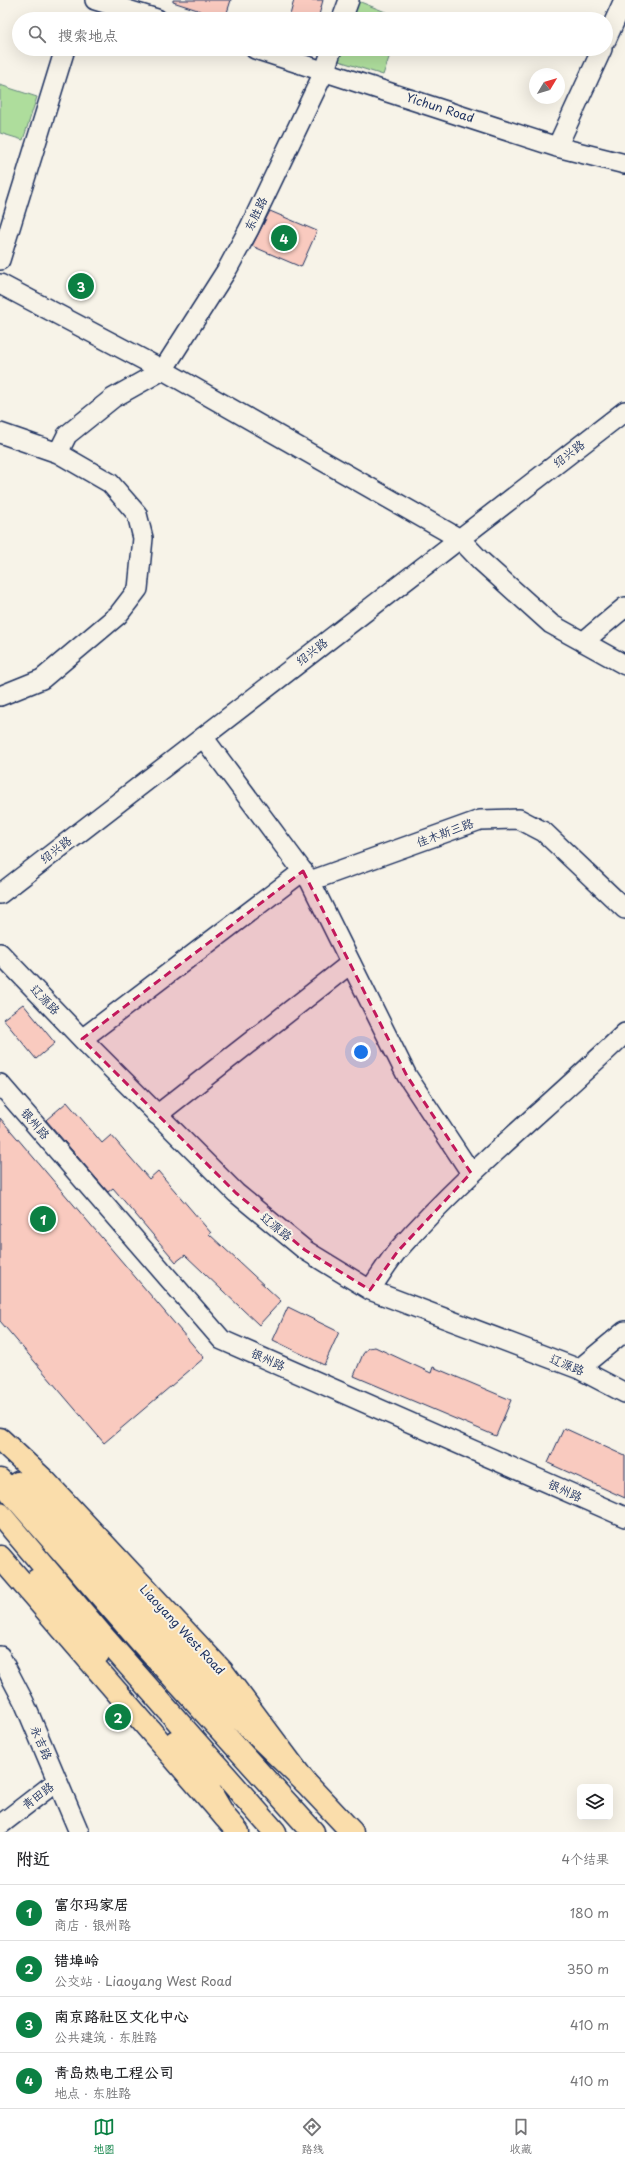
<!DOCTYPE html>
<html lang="zh">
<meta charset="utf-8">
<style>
:root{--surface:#fff;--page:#f2f2f2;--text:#202124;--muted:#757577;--line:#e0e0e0;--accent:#0b8043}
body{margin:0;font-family:"Playpen Sans","LXGW WenKai TC",sans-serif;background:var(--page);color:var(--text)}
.controls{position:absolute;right:12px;bottom:12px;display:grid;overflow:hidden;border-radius:6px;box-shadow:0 4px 16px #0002}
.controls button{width:36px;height:36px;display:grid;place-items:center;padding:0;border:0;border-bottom:1px solid var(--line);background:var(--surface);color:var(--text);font:20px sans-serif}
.compass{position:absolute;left:529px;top:68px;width:36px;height:36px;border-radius:50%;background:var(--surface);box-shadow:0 4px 16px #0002;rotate:52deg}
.you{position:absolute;left:361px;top:1052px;width:14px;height:14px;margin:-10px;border:3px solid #fff;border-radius:50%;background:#1a73e8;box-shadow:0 0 0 6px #1a73e833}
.badge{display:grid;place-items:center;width:26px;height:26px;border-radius:50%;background:var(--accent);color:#fff;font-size:13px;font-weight:700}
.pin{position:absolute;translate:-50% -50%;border:2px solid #fff;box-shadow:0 1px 4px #0006}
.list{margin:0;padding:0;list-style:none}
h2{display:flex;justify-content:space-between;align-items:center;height:52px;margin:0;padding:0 16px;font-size:17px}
h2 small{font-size:13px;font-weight:400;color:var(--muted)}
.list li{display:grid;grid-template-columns:26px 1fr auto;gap:12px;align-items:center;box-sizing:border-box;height:56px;padding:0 16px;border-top:1px solid var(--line)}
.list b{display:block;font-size:15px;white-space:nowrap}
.list p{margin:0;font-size:13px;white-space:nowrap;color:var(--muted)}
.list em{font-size:13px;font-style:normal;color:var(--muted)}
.icon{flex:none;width:22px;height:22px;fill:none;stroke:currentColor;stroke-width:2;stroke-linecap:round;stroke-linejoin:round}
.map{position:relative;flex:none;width:625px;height:1832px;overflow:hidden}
.search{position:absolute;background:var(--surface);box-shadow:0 4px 16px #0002;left:12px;right:12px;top:12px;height:44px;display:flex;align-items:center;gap:10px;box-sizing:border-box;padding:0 14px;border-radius:22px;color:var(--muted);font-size:15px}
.sheet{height:276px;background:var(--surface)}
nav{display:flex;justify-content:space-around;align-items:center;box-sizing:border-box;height:56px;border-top:1px solid var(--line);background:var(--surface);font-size:11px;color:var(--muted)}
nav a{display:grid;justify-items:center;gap:2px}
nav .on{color:var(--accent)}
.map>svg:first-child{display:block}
</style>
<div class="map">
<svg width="625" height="1832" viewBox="0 0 625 1832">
<rect width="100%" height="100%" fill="#f7f3e8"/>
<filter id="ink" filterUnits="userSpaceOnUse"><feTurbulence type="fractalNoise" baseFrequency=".025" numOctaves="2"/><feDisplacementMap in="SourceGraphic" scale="8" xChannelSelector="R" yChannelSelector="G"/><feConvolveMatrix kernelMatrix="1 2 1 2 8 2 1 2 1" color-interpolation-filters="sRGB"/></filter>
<g filter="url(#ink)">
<path fill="#aedd9c" stroke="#64867d" d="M358 1 403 19H352Z
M342 49H392L383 75 339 61Z
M0 85 37 97 23 140 0 133Z"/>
<path fill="#f9cabf" stroke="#1b2f5e" d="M173 0H231L225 19 173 2Z
M294 0H323L318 19H289Z
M270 211 317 231 301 267 252 246Z
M23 1004 55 1043 36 1059 3 1019Z
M67 1102 102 1143 111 1135 149 1179 158 1171 211 1233 209 1234 281 1301 259 1325 185 1255 176 1262 113 1188 108 1192 46 1120Z
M0 1118 204 1358 104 1443 0 1321Z
M288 1307 339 1332 324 1365 273 1340Z
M375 1347 431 1373 433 1367 511 1400 496 1436 354 1376 363 1354 368 1348Z
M564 1428 625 1456V1498L548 1463Z"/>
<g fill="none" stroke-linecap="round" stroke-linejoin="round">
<defs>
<path id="minor" d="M95 0 157 19
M342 19 349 0
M606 40 624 0
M255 49 557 147 625 164
M557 147 602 49
M0 260 65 49
M0 284 163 370 460 539 481 561 551 624 625 665
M0 433 58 453 110 483 137 514 143 538 138 589 118 615 42 679 0 696
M58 453 67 435 113 398 163 370 228 268 249 229 325 70 332 49
M583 642 625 607
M203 737 310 881 407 1076 471 1173
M310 881 480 820 519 819 544 832 625 909
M0 894 625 411
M0 953 82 1039 236 1193 305 1250 370 1290 579 1369 625 1393
M82 1039 303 871
M0 1084 222 1340 625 1517
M157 1115 351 963
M370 1290C379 1277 388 1262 398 1250 467 1171 550 1106 625 1033
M579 1369 625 1331
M0 1656 24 1702 79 1832
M0 1825 57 1781"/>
<path id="major" d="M0 1439 45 1481 222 1671 305 1782 352 1832
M0 1557 238 1832"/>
<path id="highway" d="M0 1480 141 1642 313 1832
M18 1483 48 1510 232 1711 305 1782
M0 1514 101 1634 275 1832
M37 1580 63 1614 98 1654
M176 1741 190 1757 225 1817"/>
</defs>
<use href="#minor" stroke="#1b2f5e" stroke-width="22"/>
<use href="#major" stroke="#1b2f5e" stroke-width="25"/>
<use href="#highway" stroke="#1b2f5e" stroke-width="25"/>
<use href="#minor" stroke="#f7f3e8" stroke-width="19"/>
<use href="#major" stroke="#faddab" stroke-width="22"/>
<use href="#highway" stroke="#faddab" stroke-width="22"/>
</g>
</g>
<path fill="#c2185b" fill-opacity="0.2" stroke="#c2185b" stroke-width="3" stroke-dasharray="8 5" stroke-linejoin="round" d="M303 871 407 1076 471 1173 398 1251 370 1290 305 1250 236 1193 82 1039Z"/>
<g text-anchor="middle" stroke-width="4" stroke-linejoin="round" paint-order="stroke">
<g font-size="12" fill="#1b2f5e" stroke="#f7f3e8">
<text transform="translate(440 108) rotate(18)" y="4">Yichun Road</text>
<text transform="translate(256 214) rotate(-64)" y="4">东胜路</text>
<text transform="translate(569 454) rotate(-38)" y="4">绍兴路</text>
<text transform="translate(312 652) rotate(-38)" y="4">绍兴路</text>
<text transform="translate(445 833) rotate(-20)" y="4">佳木斯三路</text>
<text transform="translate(56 850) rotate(-38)" y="4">绍兴路</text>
<text transform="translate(45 1000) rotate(46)" y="4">辽源路</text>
<text transform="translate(35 1124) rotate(49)" y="4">银州路</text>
<text transform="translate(276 1227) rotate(39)" y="4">辽源路</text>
<text transform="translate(268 1360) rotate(24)" y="4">银州路</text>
<text transform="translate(567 1365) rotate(22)" y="4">辽源路</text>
<text transform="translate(565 1491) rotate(24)" y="4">银州路</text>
<text transform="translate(182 1630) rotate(47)" y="4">Liaoyang West Road</text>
<text transform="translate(41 1743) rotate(67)" y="4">永吉路</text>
<text transform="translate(38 1796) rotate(-37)" y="4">青田路</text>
</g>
</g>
</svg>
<div class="controls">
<button><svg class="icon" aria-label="layers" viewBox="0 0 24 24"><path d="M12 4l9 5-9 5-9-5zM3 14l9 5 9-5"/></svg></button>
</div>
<svg class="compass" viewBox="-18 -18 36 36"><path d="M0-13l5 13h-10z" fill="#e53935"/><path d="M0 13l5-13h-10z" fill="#757577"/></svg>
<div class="you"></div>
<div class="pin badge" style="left:43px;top:1219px">1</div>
<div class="pin badge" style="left:118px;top:1717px">2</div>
<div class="pin badge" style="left:81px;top:286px">3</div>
<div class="pin badge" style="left:284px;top:238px">4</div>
<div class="search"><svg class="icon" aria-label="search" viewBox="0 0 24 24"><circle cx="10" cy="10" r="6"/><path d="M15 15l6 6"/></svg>搜索地点</div>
</div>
<section class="sheet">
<h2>附近<small>4个结果</small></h2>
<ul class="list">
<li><span class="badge">1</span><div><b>富尔玛家居</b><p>商店 · 银州路</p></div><em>180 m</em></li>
<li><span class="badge">2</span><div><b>错埠岭</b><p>公交站 · Liaoyang West Road</p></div><em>350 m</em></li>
<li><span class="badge">3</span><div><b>南京路社区文化中心</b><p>公共建筑 · 东胜路</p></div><em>410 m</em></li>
<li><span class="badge">4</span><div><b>青岛热电工程公司</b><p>地点 · 东胜路</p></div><em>410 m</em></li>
</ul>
</section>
<nav>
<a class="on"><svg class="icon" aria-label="map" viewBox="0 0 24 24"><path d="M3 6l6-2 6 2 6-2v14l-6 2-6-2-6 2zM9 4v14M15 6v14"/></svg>地图</a>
<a><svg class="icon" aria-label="directions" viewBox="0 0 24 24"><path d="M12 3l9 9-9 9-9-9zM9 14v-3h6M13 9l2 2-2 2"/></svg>路线</a>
<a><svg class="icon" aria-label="saved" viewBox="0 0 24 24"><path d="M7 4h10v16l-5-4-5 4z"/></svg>收藏</a>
</nav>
